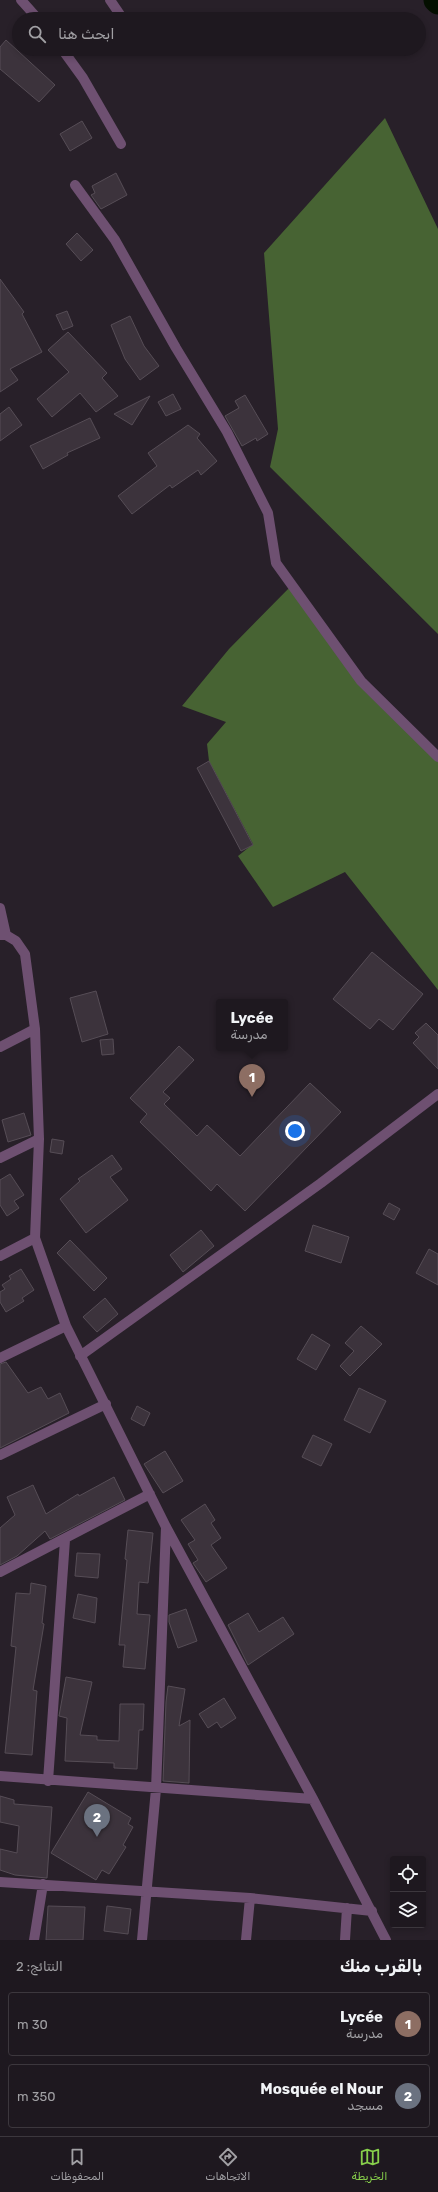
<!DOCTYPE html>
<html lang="ar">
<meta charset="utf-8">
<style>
:root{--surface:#1e181f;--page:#2b252c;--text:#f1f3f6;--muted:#a1a0a4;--line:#3c373d;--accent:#87cf4b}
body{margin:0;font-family:Rubik,"Noto Naskh Arabic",sans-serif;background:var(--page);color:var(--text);direction:rtl}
.controls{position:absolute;right:12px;bottom:12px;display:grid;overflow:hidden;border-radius:4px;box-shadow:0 2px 6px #0003}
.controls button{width:36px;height:36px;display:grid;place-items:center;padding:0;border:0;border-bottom:1px solid var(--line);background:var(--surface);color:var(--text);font:20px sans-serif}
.you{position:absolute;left:295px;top:1131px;width:14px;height:14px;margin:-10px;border:3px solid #fff;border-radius:50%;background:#1a73e8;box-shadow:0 0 0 6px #1a73e833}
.badge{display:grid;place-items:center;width:26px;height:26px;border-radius:50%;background:var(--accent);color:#fff;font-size:13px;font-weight:700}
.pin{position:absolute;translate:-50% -33px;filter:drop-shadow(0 1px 2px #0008)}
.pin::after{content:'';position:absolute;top:21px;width:14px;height:12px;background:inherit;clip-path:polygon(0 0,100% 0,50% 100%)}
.popup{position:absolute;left:216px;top:999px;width:72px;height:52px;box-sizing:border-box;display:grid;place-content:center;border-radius:4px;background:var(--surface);filter:drop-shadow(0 1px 3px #0005);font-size:13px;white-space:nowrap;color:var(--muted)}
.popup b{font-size:15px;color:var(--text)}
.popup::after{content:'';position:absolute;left:50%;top:100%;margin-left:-8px;border:8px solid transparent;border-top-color:var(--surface)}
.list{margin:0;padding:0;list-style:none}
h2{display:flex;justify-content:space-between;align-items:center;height:52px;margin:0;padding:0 16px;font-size:17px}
h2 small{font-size:13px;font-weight:400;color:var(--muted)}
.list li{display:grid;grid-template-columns:26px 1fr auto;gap:12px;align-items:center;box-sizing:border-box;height:64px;margin:0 8px 8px;padding:0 8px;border:1px solid var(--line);border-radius:4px}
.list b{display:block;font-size:15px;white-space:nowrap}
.list p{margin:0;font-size:13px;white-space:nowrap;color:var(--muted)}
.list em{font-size:13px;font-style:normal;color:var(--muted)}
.icon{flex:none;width:22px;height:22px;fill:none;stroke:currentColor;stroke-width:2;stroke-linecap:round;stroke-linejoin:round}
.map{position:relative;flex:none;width:438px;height:1940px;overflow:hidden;direction:ltr}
.search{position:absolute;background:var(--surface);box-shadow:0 2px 6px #0003;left:12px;right:12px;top:12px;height:44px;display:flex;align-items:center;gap:10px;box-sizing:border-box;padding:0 14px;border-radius:22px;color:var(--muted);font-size:15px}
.sheet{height:196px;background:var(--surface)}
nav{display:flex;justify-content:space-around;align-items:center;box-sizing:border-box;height:56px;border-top:1px solid var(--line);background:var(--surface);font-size:11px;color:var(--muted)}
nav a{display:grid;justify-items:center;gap:2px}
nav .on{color:var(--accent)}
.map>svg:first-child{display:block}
</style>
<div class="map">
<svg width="438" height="1940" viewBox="0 0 438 1940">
<rect width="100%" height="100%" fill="#282029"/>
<path fill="#476333" d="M385 118 438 229V634L270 467 278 429 264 253Z
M292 585 361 681 438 757V990L345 872 273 907 238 856 253 844 209 761 207 744 226 722 182 706 229 649Z"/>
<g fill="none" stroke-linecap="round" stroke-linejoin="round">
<path stroke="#040f00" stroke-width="25" d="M436 0 438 2"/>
</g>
<path fill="#3c333c" stroke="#564d56" d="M6 40 55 85 39 102 0 69V47Z
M82 121 92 138 70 151 60 134Z
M116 173 127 195 101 209 91 195 95 193 92 186Z
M77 233 93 250 81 261 66 244Z
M0 279 24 312 22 314 42 352 10 369 18 380 0 392Z
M67 311 73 326 63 330 56 315Z
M130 316 144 346 159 366 140 380 125 359 111 325Z
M68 332 107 373 102 378 118 396 96 412 80 393 52 417 37 399 69 372 48 350Z
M173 394 181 409 166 416 158 402Z
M245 395 268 434 257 441 256 438 242 446 225 416 239 408 235 401Z
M150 396 132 425 114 414Z
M9 407 22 425 0 441V414Z
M90 418 100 438 67 453 68 455 43 469 30 446Z
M188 425 200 434 197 438 217 461 201 475 198 470 172 488 170 485 132 514 118 496 157 466 148 453Z
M209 761 253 845 241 851 197 768Z
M372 952 423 994 393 1030 379 1019 370 1029 333 999Z
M96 991 108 1034 82 1042 70 998Z
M426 1023 438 1035V1069L413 1043 419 1037 415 1033Z
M113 1039 114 1054 102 1055 100 1040Z
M179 1046 194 1060 163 1092 170 1098 164 1104 197 1136 207 1125 240 1156 310 1083 341 1112 245 1211 217 1184 211 1191 140 1122 147 1114 130 1098Z
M24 1113 31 1135 8 1142 2 1120Z
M52 1139 64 1141 62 1154 50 1152Z
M112 1155 122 1169 110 1177 128 1200 86 1233 60 1199 80 1181 78 1179Z
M10 1174 24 1195 14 1201 19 1208 7 1216 0 1205V1180Z
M389 1203 400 1209 394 1220 383 1214Z
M313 1225 349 1237 341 1263 305 1251Z
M201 1230 214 1246 183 1272 170 1255Z
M70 1240 107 1278 94 1291 57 1253Z
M429 1249 438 1254V1285L416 1273Z
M21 1269 34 1290 22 1298 24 1301 6 1312 0 1302V1292L5 1289 2 1285 11 1279 9 1276Z
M105 1298 118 1314 97 1332 83 1317Z
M361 1326 382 1344 350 1376 340 1366 354 1351 345 1343Z
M312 1334 330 1345 316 1370 297 1359Z
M6 1362 28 1393 41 1387 48 1399 60 1393 69 1413 0 1448V1364Z
M359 1388 386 1401 370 1433 344 1420Z
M137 1406 150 1413 144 1426 131 1419Z
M313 1435 332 1444 321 1466 302 1457Z
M165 1451 183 1481 163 1493 144 1464Z
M114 1477 125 1500 50 1539 45 1531 17 1556 0 1565V1528L15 1515 7 1497 33 1485 46 1514 78 1494 79 1496Z
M205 1504 215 1520 211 1523 221 1538 211 1545 227 1568 206 1582 193 1563 198 1560 188 1544 195 1540 181 1520Z
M128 1530 153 1533 148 1583 139 1582 137 1614 150 1615 145 1669 123 1667 125 1645H119L127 1560 125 1559Z
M77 1553 100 1554 98 1578 75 1576Z
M31 1583 46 1586 42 1623 44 1624 33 1690 37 1691 32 1755 5 1753 16 1647 11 1646 16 1593 30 1594Z
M78 1594 97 1598 95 1623 73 1618Z
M186 1609 197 1641 178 1648 169 1622V1615Z
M248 1613 259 1632 283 1617 294 1634 248 1665 228 1625Z
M66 1677 92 1682 80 1735 97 1736V1740L119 1741 120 1704H144L143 1730H139L137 1769 114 1768V1763L65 1761 67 1718 59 1716Z
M168 1686 185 1689 179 1726 190 1720 189 1783 163 1781 166 1702Z
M224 1698 236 1718 221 1728 217 1722 208 1728 199 1714Z
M88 1792 131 1818 128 1824 133 1827 123 1845 126 1847 109 1874 102 1870 96 1880 51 1853Z
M0 1796 14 1800V1804L52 1807 47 1878 15 1875 0 1870V1849L17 1853 19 1826 0 1822Z
M48 1906 85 1907 83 1940H46Z
M107 1906 131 1909 128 1934 104 1931Z"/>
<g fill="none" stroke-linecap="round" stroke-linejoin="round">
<path stroke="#6e5071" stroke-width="10" d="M21 0 38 19
M110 0 123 19
M62 49 83 78 121 144
M75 185 115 240 176 348 227 432 268 513 276 563 361 681 438 757
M0 908 6 935
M0 935H6L16 941 25 954 35 1029 39 1139 35 1238 66 1326 166 1527 313 1799 386 1940
M0 1047 35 1029
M0 1158 39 1139
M0 1256 35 1238
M80 1356 321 1183 438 1094
M0 1358 66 1326
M0 1455 106 1404
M0 1572 150 1494
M0 1776 313 1799
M48 1781 65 1540
M0 1882 250 1898 372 1911
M34 1940 43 1884
M142 1940 156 1789 166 1527
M246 1940 250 1898
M345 1940 347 1908"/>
</g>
</svg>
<div class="controls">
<button><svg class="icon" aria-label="locate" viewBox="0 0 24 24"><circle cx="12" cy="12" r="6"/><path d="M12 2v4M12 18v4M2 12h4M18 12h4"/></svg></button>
<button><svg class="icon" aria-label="layers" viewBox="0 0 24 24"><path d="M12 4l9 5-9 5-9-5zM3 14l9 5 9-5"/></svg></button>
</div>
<div class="you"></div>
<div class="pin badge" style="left:252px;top:1097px;background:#8d6e63">1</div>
<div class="popup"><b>Lycée</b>مدرسة</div>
<div class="pin badge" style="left:97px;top:1837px;background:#6b7280">2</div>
<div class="search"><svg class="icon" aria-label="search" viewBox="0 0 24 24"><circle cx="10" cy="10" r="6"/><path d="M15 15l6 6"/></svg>ابحث هنا</div>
</div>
<section class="sheet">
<h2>بالقرب منك<small>النتائج: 2</small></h2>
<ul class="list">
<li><span class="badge" style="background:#8d6e63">1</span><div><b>Lycée</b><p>مدرسة</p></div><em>30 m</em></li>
<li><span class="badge" style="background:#6b7280">2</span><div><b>Mosquée el Nour</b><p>مسجد</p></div><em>350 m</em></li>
</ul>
</section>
<nav>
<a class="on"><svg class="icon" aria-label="map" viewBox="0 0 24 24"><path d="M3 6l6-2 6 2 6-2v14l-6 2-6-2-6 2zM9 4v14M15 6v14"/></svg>الخريطة</a>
<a><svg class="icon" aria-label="directions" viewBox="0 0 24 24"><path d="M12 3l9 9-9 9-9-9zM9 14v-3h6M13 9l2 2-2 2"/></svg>الاتجاهات</a>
<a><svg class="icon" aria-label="saved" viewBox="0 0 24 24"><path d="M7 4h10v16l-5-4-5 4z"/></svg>المحفوظات</a>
</nav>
